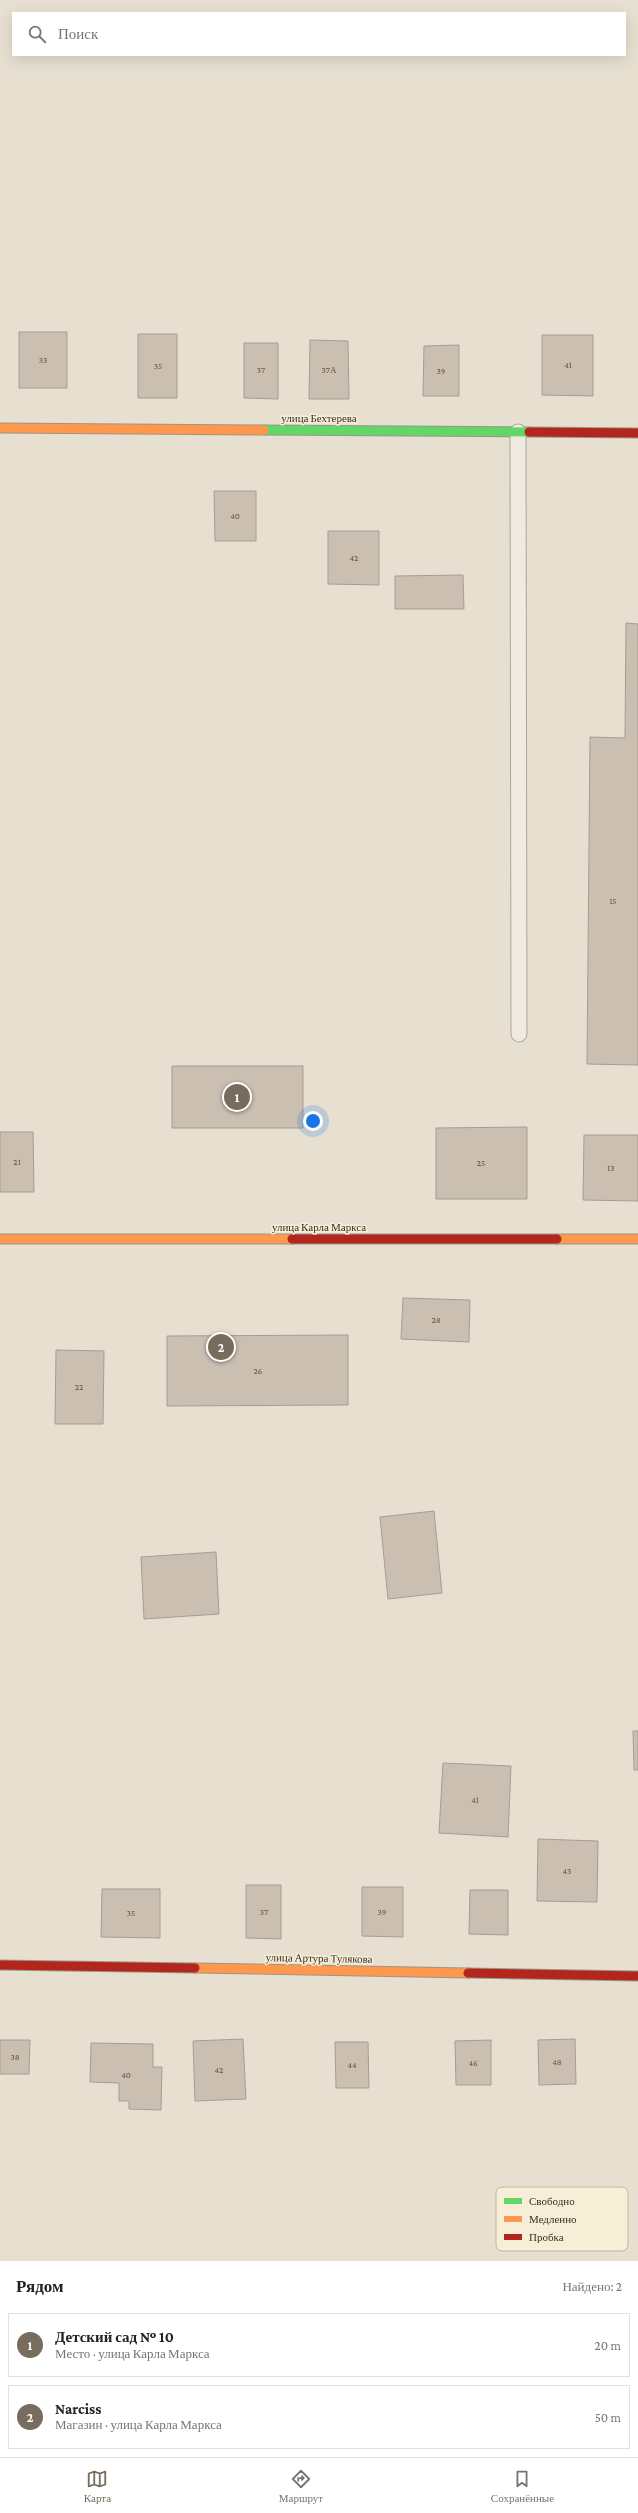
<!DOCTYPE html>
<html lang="ru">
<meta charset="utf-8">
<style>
:root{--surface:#fff;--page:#f2f2f2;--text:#222;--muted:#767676;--line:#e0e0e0;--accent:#786c5e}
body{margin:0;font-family:"Crimson Pro",serif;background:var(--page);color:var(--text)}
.you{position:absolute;left:313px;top:1121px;width:14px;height:14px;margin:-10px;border:3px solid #fff;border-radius:50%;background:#1a73e8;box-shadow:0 0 0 6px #1a73e833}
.badge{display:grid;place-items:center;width:26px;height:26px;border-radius:50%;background:var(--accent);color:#fff;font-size:13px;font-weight:700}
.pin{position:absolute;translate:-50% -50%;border:2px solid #fff;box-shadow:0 1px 4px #0006}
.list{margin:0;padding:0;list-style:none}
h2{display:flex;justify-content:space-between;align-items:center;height:52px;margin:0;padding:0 16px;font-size:17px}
h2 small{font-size:13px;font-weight:400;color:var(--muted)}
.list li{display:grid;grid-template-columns:26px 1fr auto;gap:12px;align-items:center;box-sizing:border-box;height:64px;margin:0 8px 8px;padding:0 8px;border:1px solid var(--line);border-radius:0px}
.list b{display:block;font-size:15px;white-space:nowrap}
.list p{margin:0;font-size:13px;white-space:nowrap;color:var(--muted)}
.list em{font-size:13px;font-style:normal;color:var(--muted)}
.icon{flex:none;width:22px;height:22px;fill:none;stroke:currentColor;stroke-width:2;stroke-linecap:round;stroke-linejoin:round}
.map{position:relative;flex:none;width:638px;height:2261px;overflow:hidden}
.search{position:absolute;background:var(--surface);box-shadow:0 4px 16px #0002;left:12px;right:12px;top:12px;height:44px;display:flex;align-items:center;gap:10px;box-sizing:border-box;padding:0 14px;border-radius:0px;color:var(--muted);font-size:15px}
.sheet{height:196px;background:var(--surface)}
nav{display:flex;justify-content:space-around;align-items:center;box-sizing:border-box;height:56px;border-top:1px solid var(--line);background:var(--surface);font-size:11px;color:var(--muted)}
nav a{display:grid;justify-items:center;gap:2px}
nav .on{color:var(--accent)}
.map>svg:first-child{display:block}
</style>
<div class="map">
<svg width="638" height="2261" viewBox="0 0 638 2261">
<rect width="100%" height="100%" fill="#e7e0d1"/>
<path fill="#cbbfb2" stroke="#a89c90" d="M19 332H67V388H19Z
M138 334H177V398H138Z
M542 335H593V396L542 395Z
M310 340 348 341 349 399H309Z
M244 343H278V399L244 398Z
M459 345V396H423L424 346Z
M214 491H256V541H215Z
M328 531H379V585L328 584Z
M463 575 464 609H395V576Z
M626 623 638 624V1065L587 1064 590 737 625 738Z
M172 1066H303V1128H172Z
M527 1127V1199H436V1128Z
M0 1132H33L34 1192H0Z
M584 1135H638V1201L583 1200Z
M403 1298 470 1300 469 1342 401 1339Z
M348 1335V1405L167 1406V1336Z
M56 1350 104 1351 103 1424H55Z
M434 1511 442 1593 388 1599 380 1517Z
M216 1552 219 1614 144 1619 141 1557Z
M633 1731H638V1770H634Z
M443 1763 511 1766 508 1837 439 1833Z
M538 1839 598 1841 597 1902 537 1901Z
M246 1885H281V1939L246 1938Z
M362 1887H403V1937L362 1936Z
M102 1889H160V1938L101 1937Z
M470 1890H508V1935L469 1934Z
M243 2039 246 2099 195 2101 193 2041Z
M575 2039 576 2084 539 2085 538 2040Z
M0 2040H30L29 2074H0Z
M491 2040V2085H456L455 2041Z
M335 2042H368L369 2088H336Z
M91 2043 153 2044V2067H162L161 2110 129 2109V2101H119V2083L90 2082Z"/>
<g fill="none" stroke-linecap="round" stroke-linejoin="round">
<defs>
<path id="lane" d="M518 432 519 1034"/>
<path id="fast" d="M264 430 529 432"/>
<path id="slow" d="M0 428 264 430
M0 1239H292
M557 1239H638
M195 1968 468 1973"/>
<path id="jam" d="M529 432 638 433
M292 1239H557
M0 1965 195 1968
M468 1973 638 1976"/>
</defs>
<use href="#lane" stroke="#ada599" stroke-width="17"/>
<use href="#fast" stroke="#9c958a" stroke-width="11"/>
<use href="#slow" stroke="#9c958a" stroke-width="11"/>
<use href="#jam" stroke="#9c958a" stroke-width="11"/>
<use href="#lane" stroke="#efebe3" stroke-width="15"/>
<use href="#fast" stroke="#63d668" stroke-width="9"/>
<use href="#slow" stroke="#ff974d" stroke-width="9"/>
<use href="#jam" stroke="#b3261e" stroke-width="9"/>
</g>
<g text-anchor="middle" stroke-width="3" stroke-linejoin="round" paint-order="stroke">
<g font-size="9" fill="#605244">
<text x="43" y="363">33</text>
<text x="568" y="368">41</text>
<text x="158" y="369">35</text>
<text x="261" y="373">37</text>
<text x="329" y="373">37А</text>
<text x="441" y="374">39</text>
<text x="235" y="519">40</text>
<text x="354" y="561">42</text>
<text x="613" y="904">15</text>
<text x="17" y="1165">21</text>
<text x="481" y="1166">25</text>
<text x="611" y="1171">13</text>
<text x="436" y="1323">28</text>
<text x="258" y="1374">26</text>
<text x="79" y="1390">22</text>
<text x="475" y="1803">41</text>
<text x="567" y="1874">43</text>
<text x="264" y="1915">37</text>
<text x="382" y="1915">39</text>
<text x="131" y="1916">35</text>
<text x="15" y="2060">38</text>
<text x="557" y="2065">48</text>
<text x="473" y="2066">46</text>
<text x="352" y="2068">44</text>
<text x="219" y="2073">42</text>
<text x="126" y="2078">40</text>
</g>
<g font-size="11" fill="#3d2e20" stroke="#f7eed8">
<text x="319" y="422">улица Бехтерева</text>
<text x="319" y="1231">улица Карла Маркса</text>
<text transform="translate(319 1958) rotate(1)" y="4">улица Артура Тулякова</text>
</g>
</g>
<rect x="496" y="2187" width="132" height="64" rx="6" fill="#f7eed8" stroke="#bfb4a1" stroke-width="1"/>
<rect x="504" y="2198" width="18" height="6" fill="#63d668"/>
<rect x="504" y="2216" width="18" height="6" fill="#ff974d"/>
<rect x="504" y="2234" width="18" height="6" fill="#b3261e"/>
<g font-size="11" fill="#3d2e20">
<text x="529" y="2205">Свободно</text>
<text x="529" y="2223">Медленно</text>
<text x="529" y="2241">Пробка</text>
</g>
</svg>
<div class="you"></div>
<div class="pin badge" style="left:237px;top:1097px">1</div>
<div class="pin badge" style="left:221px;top:1347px">2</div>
<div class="search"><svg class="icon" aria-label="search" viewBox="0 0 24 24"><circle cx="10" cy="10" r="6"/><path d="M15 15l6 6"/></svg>Поиск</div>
</div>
<section class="sheet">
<h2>Рядом<small>Найдено: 2</small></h2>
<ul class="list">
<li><span class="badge">1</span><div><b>Детский сад № 10</b><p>Место · улица Карла Маркса</p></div><em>20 m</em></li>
<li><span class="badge">2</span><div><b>Narciss</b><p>Магазин · улица Карла Маркса</p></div><em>50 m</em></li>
</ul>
</section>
<nav>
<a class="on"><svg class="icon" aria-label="map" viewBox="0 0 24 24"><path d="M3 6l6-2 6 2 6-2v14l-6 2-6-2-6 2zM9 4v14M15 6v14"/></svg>Карта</a>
<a><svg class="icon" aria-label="directions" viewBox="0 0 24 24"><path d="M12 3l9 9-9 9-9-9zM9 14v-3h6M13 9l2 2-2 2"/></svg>Маршрут</a>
<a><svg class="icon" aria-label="saved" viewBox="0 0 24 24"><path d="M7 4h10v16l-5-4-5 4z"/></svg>Сохранённые</a>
</nav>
